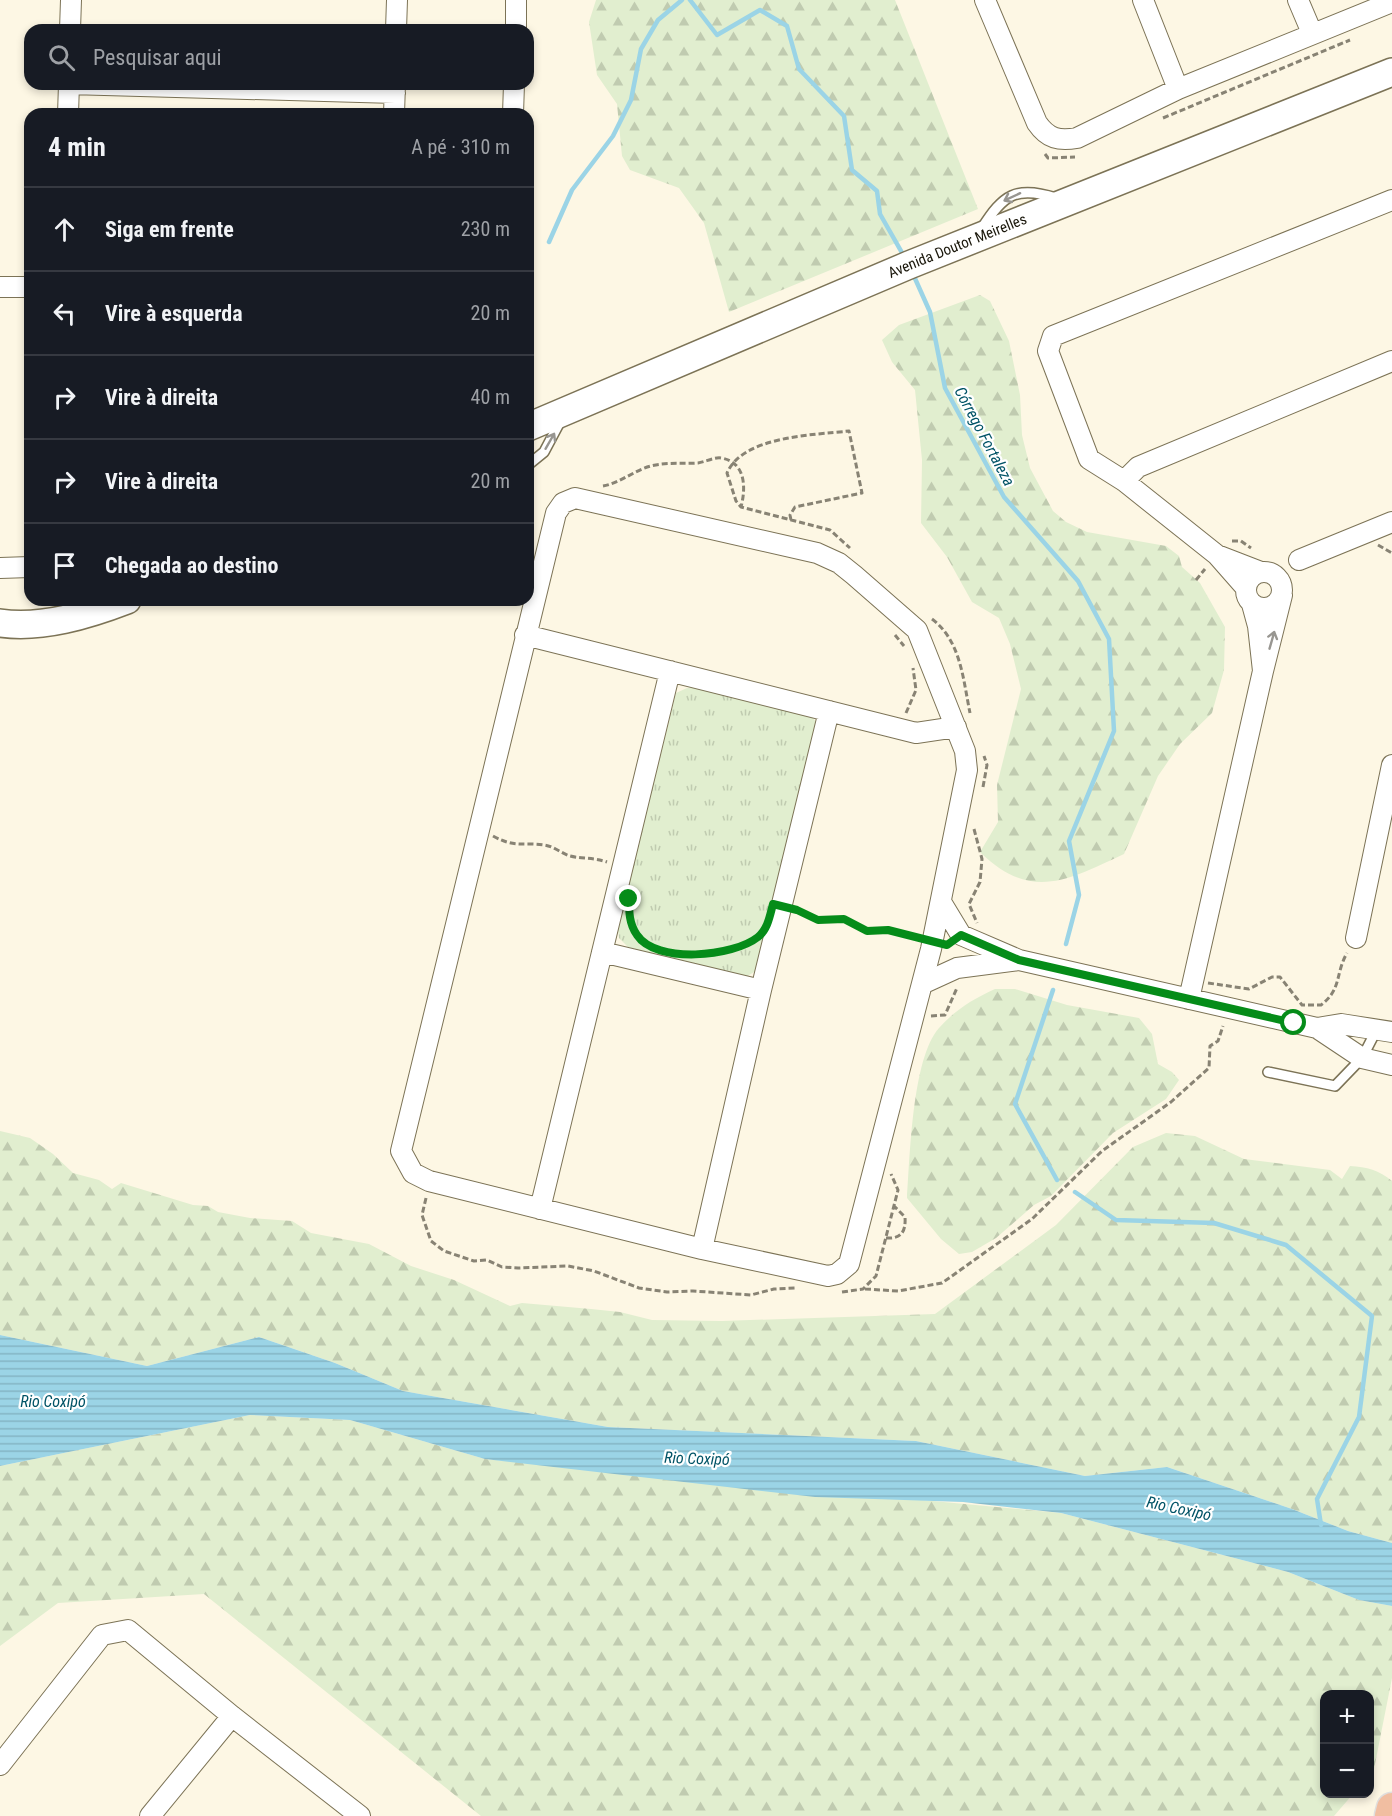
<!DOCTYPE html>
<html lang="pt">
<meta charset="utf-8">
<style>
:root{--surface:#171b24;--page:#20242c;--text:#f1f3f6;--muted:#9ea1a6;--line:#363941}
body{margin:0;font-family:"Roboto Condensed",sans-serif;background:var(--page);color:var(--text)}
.controls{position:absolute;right:18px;bottom:18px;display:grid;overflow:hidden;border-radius:12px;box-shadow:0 3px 9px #0003}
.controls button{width:54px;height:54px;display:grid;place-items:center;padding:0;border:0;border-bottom:2px solid var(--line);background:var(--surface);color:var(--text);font:30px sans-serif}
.stop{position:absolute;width:18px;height:18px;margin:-14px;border:4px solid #058c19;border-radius:50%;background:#fff}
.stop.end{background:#058c19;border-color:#fff;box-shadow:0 2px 6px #0008}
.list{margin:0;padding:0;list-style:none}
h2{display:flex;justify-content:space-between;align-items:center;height:78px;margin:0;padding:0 24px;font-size:26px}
h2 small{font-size:20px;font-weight:400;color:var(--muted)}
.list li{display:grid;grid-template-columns:39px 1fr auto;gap:18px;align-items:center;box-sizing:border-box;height:84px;padding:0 24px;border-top:2px solid var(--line)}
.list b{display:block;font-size:22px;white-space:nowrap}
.list em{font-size:20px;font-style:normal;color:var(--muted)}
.icon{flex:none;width:33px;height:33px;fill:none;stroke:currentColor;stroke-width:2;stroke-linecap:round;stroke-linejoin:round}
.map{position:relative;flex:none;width:1392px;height:1816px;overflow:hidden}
.search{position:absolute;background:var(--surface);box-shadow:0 3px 9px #0003;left:24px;top:24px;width:510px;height:66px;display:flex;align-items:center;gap:15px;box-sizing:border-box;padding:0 21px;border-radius:18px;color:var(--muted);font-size:22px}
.panel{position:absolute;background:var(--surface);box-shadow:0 3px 9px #0003;left:24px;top:108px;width:510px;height:498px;border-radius:18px}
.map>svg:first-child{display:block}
</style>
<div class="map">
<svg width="1392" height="1816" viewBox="0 0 1392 1816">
<defs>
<pattern id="forest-firs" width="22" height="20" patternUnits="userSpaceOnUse" patternTransform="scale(1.5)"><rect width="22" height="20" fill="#e1eecf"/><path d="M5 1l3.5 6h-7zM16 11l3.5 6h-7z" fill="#c0cbb0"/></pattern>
<pattern id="park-tufts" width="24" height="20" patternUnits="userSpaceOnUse" patternTransform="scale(1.5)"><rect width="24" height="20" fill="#e1eecf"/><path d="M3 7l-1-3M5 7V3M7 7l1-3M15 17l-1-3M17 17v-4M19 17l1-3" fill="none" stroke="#c0cbb0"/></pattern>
<pattern id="water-rules" width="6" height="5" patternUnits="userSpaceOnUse" patternTransform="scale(1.5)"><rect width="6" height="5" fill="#9bd4e6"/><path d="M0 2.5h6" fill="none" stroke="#85b5c4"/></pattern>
</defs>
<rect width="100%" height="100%" fill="#fdf7e4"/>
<path fill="url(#forest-firs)" d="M596 0H895L978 209 729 312 704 223 679 188 630 170 622 156 617 104 597 75 589 22Z
M980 295 990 301 1009 341 1020 395 1022 435 1030 468 1053 511 1066 522 1087 532 1166 546 1179 556 1182 567 1200 583 1225 627 1224 670 1212 713 1180 744 1158 776 1124 854C1068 880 1031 902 980 852L998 822 997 785 1021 689 1010 644 999 618 972 602 947 557 921 523 922 460 915 390 892 362 882 340 899 325Z
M995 989H1015L1067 1005 1139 1018 1152 1034 1158 1064 1172 1072 1179 1080 1166 1099 1113 1133 1051 1196 1034 1205 996 1238 972 1252 959 1254 941 1239 907 1198C910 1158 912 1058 939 1028 955 1010 973 999 995 989Z
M0 1131 30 1138 53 1154 73 1173 99 1180 112 1189 121 1183 193 1205 208 1206 218 1212 250 1218 292 1221 311 1233 369 1244 411 1266 454 1280 510 1306 522 1303 591 1309 620 1312 652 1320 722 1321 935 1314 1056 1225 1133 1147 1166 1133 1195 1136 1244 1159 1330 1170 1342 1179 1350 1166C1367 1167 1379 1170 1392 1181V1543L1348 1531 1292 1509 1167 1467 1085 1476 916 1441 608 1427 403 1391 335 1363 259 1337 147 1366 0 1335Z
M250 1415 350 1420 485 1459 1061 1513 1288 1572 1359 1600 1392 1606V1678L1374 1769 1370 1773V1694H1324V1794H1353L1334 1816H481L204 1594 58 1603 0 1646V1466Z"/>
<path fill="url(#park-tufts)" d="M699 687 810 715 818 724 759 969 746 977 628 947 619 938 618 928 676 693 687 688Z"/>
<path fill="url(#water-rules)" d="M0 1335 147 1366 259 1337 335 1363 403 1391 608 1427 916 1441 1085 1476 1167 1467 1292 1509 1348 1531 1392 1543V1606L1359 1600 1288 1572 1061 1513 963 1502 815 1497 485 1459 350 1420 250 1415 0 1466Z"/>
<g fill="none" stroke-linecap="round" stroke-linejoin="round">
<path stroke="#9bd4e6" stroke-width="4.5" d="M690 0 717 35 760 10 787 26 799 69 844 116 852 170 877 191 880 214 905 258
M549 242 572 190 613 136 631 100 641 49 658 20 682 0
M913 274 930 312 945 388 1004 497 1078 581 1109 639 1114 731 1069 841 1079 895 1066 944
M1053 990 1015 1104 1057 1180
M1075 1192 1116 1220 1214 1223 1286 1245 1372 1316 1359 1417 1317 1499 1321 1525"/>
<defs>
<path id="lane" d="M982 228C1003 195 1016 185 1056 198
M528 465 544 452 561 420
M1268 1072 1335 1086 1362 1058 1377 1029"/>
<path id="street" d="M985 0 1037 123C1048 139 1059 141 1077 138L1178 89 1392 2
M1143 0 1178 89
M1298 0 1312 33
M70 30 71 0
M396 30 397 0
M516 30V0
M69 84 395 93
M68 114 69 84
M394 114 395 84
M513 114 514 84
M0 287H30
M1124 481 1138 467 1392 361
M575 498 817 553 839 563 854 575 917 630 965 751 967 770 931 949 849 1264 837 1274 828 1276 702 1249 429 1181 413 1173 401 1151 556 513 563 503Z
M1217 555 1124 481 1089 459 1048 351 1053 336 1392 200
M1299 560 1392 522
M0 568 30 567
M1246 590a18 18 0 1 1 36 0a18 18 0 1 1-36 0Z
M1246 588 1217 555 1261 572
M1252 604 1258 626 1263 671 1282 595
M525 635 916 733 956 727
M1356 938 1392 765
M602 952 761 990
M1019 960 1317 1028 1362 1058 1392 1065
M922 984 957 968 1019 960 961 935 941 902
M1189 999 1263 671
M1317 1028 1341 1024 1392 1032
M540 1209 670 671
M702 1249 761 990 829 711
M0 1765 102 1635 128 1630 232 1716 360 1816
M150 1816 232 1716"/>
<g id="secondary">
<path id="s1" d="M528 427 909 265 1392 72"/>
<path d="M0 623C42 629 88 615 127 600"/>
</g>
<path id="primary" d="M1390 1816 1392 1808"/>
</defs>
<use href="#lane" stroke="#7c7356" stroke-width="12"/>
<use href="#street" stroke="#7c7356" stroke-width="22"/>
<use href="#secondary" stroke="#7c7356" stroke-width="30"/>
<use href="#primary" stroke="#dfdedd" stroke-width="33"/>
<path stroke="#888374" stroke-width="3" stroke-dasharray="6 3" stroke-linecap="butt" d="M1163 118 1350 40
M1045 154 1048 158 1075 157
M603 486C620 483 635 470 651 466 667 462 682 464 698 463 705 462 714 457 721 458 746 462 746 488 741 507
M791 520 790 515 795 507 862 493 849 431C813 435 743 436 727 473L736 501 741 507 830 530 850 548
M1232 541H1241L1251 548
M1378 545 1392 553
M1196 580 1205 569
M932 619C961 641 963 679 970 713
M895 635 904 646
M906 713 916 690 913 668
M983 787 987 765 984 756
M974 829 982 859 980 882 969 904 977 923
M493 836C515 848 522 842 544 845 553 846 561 853 570 856 582 859 592 857 607 862
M798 910 818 920 844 919 867 931 888 930 916 938
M630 916 637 936 648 944
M689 954 719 953 757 938
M1208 983 1249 989 1272 977H1280L1302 1005H1321C1342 989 1335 974 1347 953
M931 1016 945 1015 957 988
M426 1198 422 1215 431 1241 444 1251 474 1261 487 1260 502 1267 518 1268 568 1266 594 1271 639 1288 667 1292 693 1291 751 1295 774 1289 797 1288
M886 1238C901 1239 906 1232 905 1217L894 1206
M865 1289 898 1291 942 1283 1032 1219 1102 1151 1171 1102 1209 1068 1210 1046 1218 1041 1223 1026
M842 1292 863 1289 876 1276 898 1190 891 1174"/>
<use href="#lane" stroke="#fff" stroke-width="9"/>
<use href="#street" stroke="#fff" stroke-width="20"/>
<use href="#secondary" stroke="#fff" stroke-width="27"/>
<use href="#primary" stroke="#f1bea1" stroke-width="30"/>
</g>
<defs><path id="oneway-shaft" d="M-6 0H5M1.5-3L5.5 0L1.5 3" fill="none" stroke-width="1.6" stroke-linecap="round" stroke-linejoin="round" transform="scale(1.5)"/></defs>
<g stroke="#989691">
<use href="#oneway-shaft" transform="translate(1012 197) rotate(155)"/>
<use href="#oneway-shaft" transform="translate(550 441) rotate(-60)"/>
<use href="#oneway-shaft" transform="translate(1272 640) rotate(-74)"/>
</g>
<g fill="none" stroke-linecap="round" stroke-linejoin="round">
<path stroke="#058c19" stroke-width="8" d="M629 899C629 911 629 924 637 935 656 964 733 957 758 937 768 929 770 915 773 904L797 910 818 920 844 919 867 931 888 930 947 945 961 935 1019 960 1294 1023"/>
</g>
<g text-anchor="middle" stroke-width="4.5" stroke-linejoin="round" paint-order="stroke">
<g font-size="15" fill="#19160a" stroke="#fff">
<text dy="5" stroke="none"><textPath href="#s1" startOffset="466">Avenida Doutor Meirelles</textPath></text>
</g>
<g font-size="16" font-style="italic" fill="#005366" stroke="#fff">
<text transform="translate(985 436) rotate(62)" y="6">Córrego Fortaleza</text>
<text x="53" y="1407">Rio Coxipó</text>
<text transform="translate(697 1458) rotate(2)" y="6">Rio Coxipó</text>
<text transform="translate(1179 1508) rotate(12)" y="6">Rio Coxipó</text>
</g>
</g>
</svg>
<div class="controls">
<button>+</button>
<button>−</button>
</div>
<div class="stop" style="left:1294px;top:1023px"></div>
<div class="stop end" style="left:629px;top:899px"></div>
<div class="search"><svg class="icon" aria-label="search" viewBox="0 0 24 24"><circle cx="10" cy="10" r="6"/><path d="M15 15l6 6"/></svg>Pesquisar aqui</div>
<section class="panel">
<h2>4 min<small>A pé · 310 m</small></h2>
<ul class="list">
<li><svg class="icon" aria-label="ahead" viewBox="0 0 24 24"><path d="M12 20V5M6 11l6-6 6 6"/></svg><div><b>Siga em frente</b></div><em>230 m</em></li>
<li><svg class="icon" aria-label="left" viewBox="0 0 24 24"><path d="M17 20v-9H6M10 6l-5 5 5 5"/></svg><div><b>Vire à esquerda</b></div><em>20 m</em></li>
<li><svg class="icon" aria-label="right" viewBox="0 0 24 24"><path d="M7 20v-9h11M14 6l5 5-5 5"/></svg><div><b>Vire à direita</b></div><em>40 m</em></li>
<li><svg class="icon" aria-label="right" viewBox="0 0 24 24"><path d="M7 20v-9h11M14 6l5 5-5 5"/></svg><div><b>Vire à direita</b></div><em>20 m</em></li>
<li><svg class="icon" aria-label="arrive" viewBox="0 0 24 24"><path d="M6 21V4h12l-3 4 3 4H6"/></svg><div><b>Chegada ao destino</b></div></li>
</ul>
</section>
</div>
